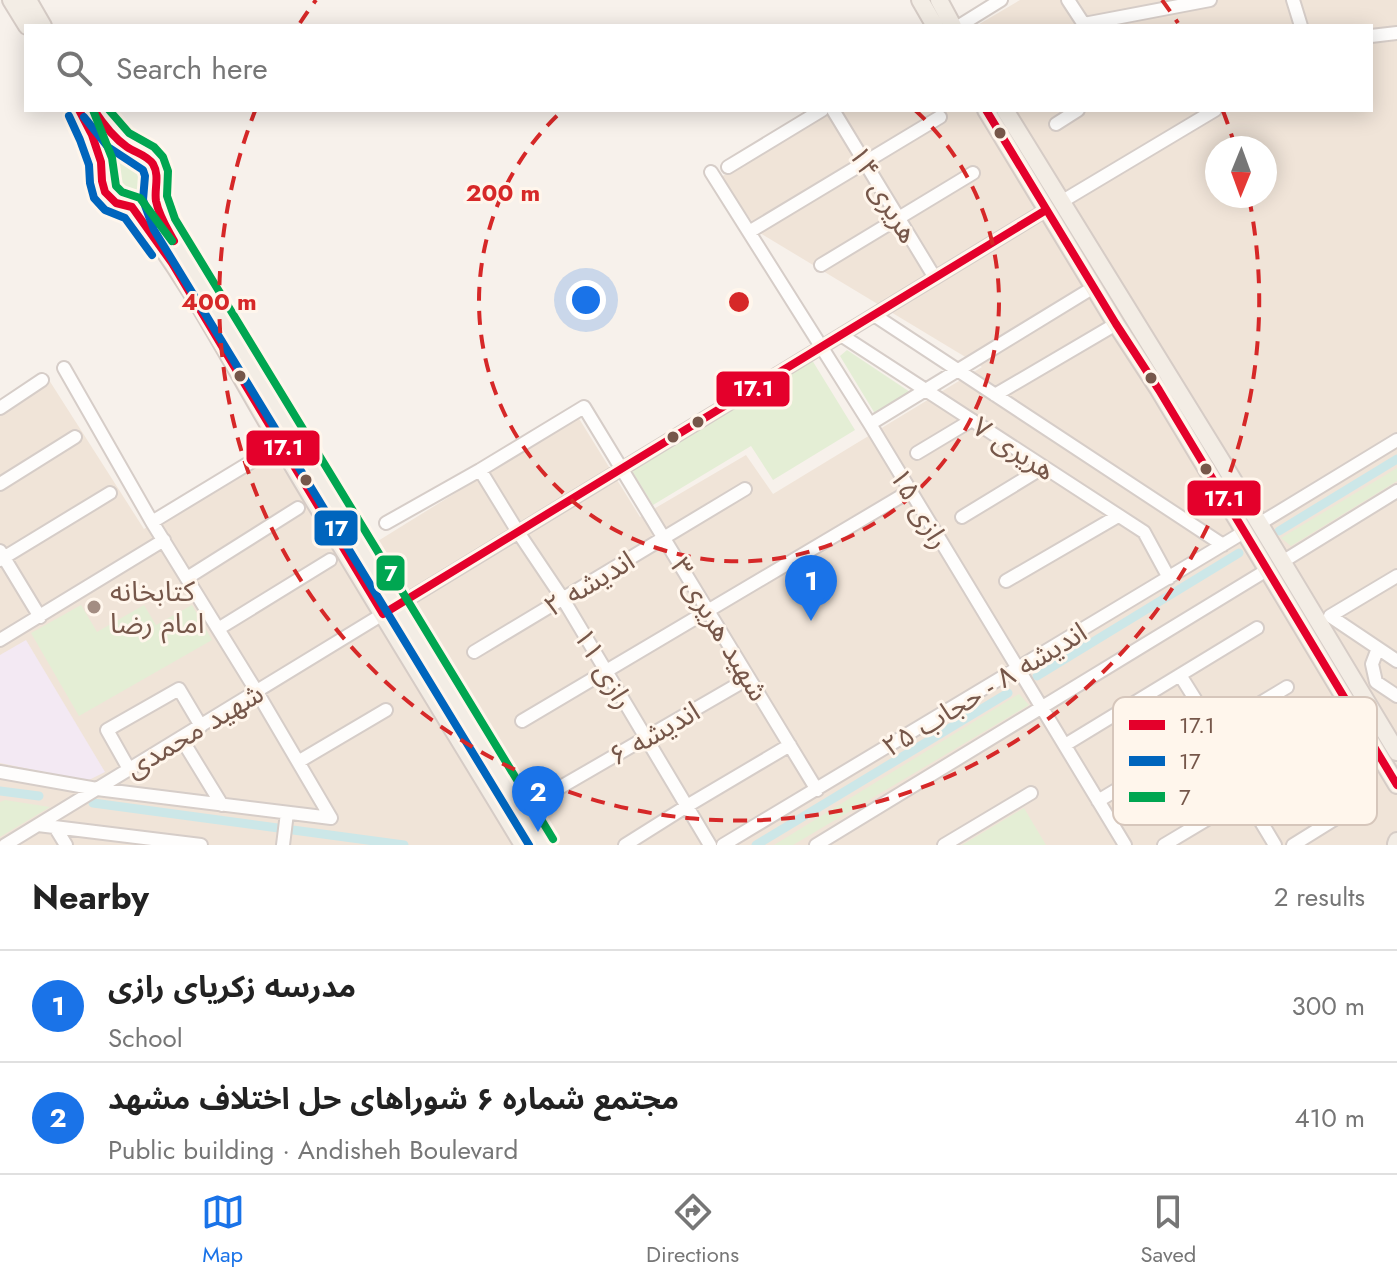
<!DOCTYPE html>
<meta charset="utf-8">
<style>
:root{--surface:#fff;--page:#f6f6f6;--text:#222;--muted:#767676;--line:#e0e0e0;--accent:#1a73e8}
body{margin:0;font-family:Jost,"Noto Sans Arabic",sans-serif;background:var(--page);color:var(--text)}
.compass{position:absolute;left:1205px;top:136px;width:72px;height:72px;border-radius:50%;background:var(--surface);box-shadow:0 4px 20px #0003;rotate:181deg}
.you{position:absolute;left:586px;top:300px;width:28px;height:28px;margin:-20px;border:6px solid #fff;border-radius:50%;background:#1a73e8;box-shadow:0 0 0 12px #1a73e833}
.badge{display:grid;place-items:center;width:52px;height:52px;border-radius:50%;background:var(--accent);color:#fff;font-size:26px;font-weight:700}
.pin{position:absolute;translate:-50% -66px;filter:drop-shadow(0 2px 4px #0008)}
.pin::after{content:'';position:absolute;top:42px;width:28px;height:24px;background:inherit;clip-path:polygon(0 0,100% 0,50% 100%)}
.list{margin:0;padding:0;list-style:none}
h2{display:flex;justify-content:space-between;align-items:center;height:104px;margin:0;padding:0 32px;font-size:34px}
h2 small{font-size:26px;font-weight:400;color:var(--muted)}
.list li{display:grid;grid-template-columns:52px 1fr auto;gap:24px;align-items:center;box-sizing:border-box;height:112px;padding:0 32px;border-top:2px solid var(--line)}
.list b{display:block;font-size:30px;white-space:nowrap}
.list p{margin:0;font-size:26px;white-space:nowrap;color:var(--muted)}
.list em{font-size:26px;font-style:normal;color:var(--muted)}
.icon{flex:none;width:44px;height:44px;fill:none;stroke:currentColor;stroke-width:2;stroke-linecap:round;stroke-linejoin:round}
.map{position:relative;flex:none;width:1397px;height:845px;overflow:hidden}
.search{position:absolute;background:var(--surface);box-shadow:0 4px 20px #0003;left:24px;right:24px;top:24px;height:88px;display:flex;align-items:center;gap:20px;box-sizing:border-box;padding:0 28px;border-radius:0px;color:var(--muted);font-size:30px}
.sheet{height:328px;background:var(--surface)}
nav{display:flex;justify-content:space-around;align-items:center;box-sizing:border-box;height:112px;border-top:2px solid var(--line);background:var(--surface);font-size:22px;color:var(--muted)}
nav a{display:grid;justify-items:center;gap:4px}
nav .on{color:var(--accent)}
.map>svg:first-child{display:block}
</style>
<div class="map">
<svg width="1397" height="845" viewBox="0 0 1397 845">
<rect width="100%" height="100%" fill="#f7f1eb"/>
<path fill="#f0e4d8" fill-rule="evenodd" d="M1020 0H1397V845H0V410L49 380 144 529 273 454 344 562 578 417 640 517 746 455 773 494 982 367 760 233 721 177 834 110H1371V26H976ZM1217 148H1265V196H1217Z"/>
<path fill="#f3e9f3" d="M26 640 105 772 87 781 0 763V655Z"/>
<path fill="#e4eed5" d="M112 179a18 18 0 1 1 36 0a18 18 0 1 1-36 0Z
M847 350 913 394 877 417 840 356Z
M812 360 855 430 773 480 751 446 653 505 632 471Z
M1397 468V481L1291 546 1281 538Z
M81 605 97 632 144 605 156 625 192 605 212 640 79 716 31 633Z
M1019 694 1029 705 793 845H774Z
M5 800 50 807 0 837V802Z
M1024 808 1046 845H962Z"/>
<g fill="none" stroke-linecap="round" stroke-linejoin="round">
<path stroke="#cce7e8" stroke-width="9" d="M1279 531 1397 459
M1037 676 1239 553
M0 791 39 796
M93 803 404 845
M756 845 1008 693"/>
<defs>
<path id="minor" d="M1068 0 1085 26
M1293 0 1301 26
M1084 24 1210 0
M959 26 1001 0
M1371 36 1397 33
M833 110 935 278
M1056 124 1078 110
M728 167 822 110
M711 172 870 424 1125 845
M1061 202 1215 110
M749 232 940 117
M821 265 973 173
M874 315 1223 545
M841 335 1144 532 1169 578
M64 368 152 522 257 692 331 818
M995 395 1116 324
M0 408 42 380
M870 424 1094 287
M917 453 972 420
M480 470 518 532 563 599 710 845
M0 484 75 437
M962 517 1044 467
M152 522 269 451
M386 523 480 470 584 407 817 790
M1259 524 1397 440
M0 551 40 617
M0 560 110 493
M1282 562 1397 491
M1397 576 1330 616 1397 661
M187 578 298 508
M1006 581 1118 516
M397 606 1046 210
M218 629 330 560
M0 640 164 540
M1378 648 1372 664 1376 682 1397 696
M474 652 745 489
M1180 675 1215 731
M522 721 910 491
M181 738 222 805
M1065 745 1257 628
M298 762 386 710
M129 769 107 730 179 689 201 726
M0 772 97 789 331 818
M559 788 749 678
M1246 797 1275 845
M1098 801 1287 687
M38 825 201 845
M55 827 66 845
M5 845 383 614
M283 845 287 813
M625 845 687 806 790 745
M723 845 1244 532
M816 845 1267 570
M944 845 1031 793
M1164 845 1328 747
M1293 845 1359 804"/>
<path id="major" d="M11 0 27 26
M28 0 43 26
M920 0 935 26
M939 0 953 26
M79 110 95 141 103 169
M94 110 111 133 133 151
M986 110 1116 324 1159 390 1397 785
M1005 110 1221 460 1397 752
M101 179a28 28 0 1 1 56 0a28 28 0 1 1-56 0Z
M154 192 164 224 543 845
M132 207C190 280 232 364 280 444 360 579 442 711 523 845
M1396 844 1397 841"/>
</defs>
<use href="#minor" stroke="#d6cdc8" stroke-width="16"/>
<use href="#major" stroke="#d6ccc6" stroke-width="20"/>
<use href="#minor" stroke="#fefdfc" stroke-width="12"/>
<use href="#major" stroke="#f3ede5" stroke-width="16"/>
<defs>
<path id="bus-1" d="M79 110 92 135 101 162 102 181 105 192 116 203 132 207 172 263 383 614 1046 210
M94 110C103 124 114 138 127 147 136 153 147 155 153 164 160 176 154 189 156 201 159 216 167 228 174 241
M986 110 1116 324 1159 390 1397 785"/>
<path id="bus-2" d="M69 116 80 140 89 165 90 183 94 198 105 210 125 218 152 255
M84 117 108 147 143 170 145 176 143 200 154 230 529 845"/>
<path id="bus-3" d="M93 110 112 158 116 186 122 192 140 198 172 241
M109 110 129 133 154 147 163 157 168 171 167 196 175 219 553 839"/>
</defs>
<use href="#bus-1" stroke="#fff6ec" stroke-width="14"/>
<use href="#bus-2" stroke="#fff6ec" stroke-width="14"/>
<use href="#bus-3" stroke="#fff6ec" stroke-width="14"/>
<use href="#bus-1" stroke="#e4002b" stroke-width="8"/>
<use href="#bus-2" stroke="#0065bd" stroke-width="8"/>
<use href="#bus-3" stroke="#00a651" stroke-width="8"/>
</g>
<g fill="none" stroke="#d62828" stroke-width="4" stroke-dasharray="14 10">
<path d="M915 110A260 260 0 1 1 563 110"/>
<path d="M300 23A520 520 0 0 1 316 0M1162 0A520 520 0 0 1 1178 23M1223 111A520 520 0 0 1 1235 146M1249 198A520 520 0 1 1 255 111"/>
</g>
<g fill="#76574a" stroke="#fff6ec" stroke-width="3">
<circle cx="1000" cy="133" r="7"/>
<circle cx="240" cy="376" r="7"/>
<circle cx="1151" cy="378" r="7"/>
<circle cx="698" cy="422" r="7"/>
<circle cx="673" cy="437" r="7"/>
<circle cx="1206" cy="469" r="7"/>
<circle cx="306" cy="480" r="7"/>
</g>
<circle fill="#a38d82" stroke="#fff6ec" stroke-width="3" cx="94" cy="607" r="8"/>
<g text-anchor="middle" stroke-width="6" stroke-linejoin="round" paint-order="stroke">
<g font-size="28" fill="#76574a" stroke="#fff6ec">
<text transform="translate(884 194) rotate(59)" y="10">هریری ۱۴</text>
<text transform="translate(1014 448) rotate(33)" y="10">هریری ۷</text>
<text transform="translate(920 508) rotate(59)" y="10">رازی ۱۵</text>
<text transform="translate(589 583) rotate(-31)" y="10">اندیشه ۲</text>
<text transform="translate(720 629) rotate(59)" y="10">شهید هریری ۳</text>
<text transform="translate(604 668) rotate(59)" y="10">رازی ۱۱</text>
<text transform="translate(984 689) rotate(-31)" y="10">اندیشه ۸ - حجاب ۲۵</text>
<text transform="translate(194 730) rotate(-31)" y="10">شهید محمدی</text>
<text transform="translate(654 733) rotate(-30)" y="10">اندیشه ۶</text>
</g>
<g font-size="28" fill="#76574a" stroke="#fff6ec" text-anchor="start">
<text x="110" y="601">کتابخانه<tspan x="110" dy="32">امام رضا</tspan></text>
</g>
</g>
<rect x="1113" y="697" width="264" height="128" rx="12" fill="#fff6ec" stroke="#d6c6bb" stroke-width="2"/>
<rect x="1129" y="720" width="36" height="10" fill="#e4002b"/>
<rect x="1129" y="756" width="36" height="10" fill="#0065bd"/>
<rect x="1129" y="792" width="36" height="10" fill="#00a651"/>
<g font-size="22" fill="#76574a">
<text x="1179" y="733">17.1</text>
<text x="1179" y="769">17</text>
<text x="1179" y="805">7</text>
</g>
<circle cx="739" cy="302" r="12" fill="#d62828" stroke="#fff6ec" stroke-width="4"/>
<g font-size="24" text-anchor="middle" font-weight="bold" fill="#d62828" stroke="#fff6ec" stroke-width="6" stroke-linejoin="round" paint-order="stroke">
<text x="503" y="201">200 m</text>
<text x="219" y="310">400 m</text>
</g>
<g stroke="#fff6ec" stroke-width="3">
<rect x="715" y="370" width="76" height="38" rx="8" fill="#e4002b"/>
<rect x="245" y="429" width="76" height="38" rx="8" fill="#e4002b"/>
<rect x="1186" y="479" width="76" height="38" rx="8" fill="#e4002b"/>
<rect x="313" y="509" width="46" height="38" rx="8" fill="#0065bd"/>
<rect x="375" y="554" width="31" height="38" rx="8" fill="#00a651"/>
</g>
<g font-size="22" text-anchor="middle" font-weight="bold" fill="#fff">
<text x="753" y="396">17.1</text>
<text x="283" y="455">17.1</text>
<text x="1224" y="506">17.1</text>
<text x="336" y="536">17</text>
<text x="391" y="581">7</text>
</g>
</svg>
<svg class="compass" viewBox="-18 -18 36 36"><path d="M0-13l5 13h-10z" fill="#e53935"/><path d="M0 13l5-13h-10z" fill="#767676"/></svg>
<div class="you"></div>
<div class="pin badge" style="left:811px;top:621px">1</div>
<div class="pin badge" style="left:538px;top:832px">2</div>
<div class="search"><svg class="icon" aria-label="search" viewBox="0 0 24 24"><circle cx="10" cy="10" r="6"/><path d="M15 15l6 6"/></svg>Search here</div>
</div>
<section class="sheet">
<h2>Nearby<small>2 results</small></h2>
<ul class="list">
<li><span class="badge">1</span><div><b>مدرسه زکریای رازی</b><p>School</p></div><em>300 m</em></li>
<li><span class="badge">2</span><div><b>مجتمع شماره ۶ شوراهای حل اختلاف مشهد</b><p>Public building · Andisheh Boulevard</p></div><em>410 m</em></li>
</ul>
</section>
<nav>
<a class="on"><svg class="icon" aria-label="map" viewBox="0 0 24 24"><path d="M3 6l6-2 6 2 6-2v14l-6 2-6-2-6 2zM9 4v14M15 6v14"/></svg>Map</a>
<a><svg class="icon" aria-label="directions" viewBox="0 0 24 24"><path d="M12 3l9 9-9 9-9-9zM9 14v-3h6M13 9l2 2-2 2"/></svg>Directions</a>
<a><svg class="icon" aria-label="saved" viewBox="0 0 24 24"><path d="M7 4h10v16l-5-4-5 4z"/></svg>Saved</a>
</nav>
